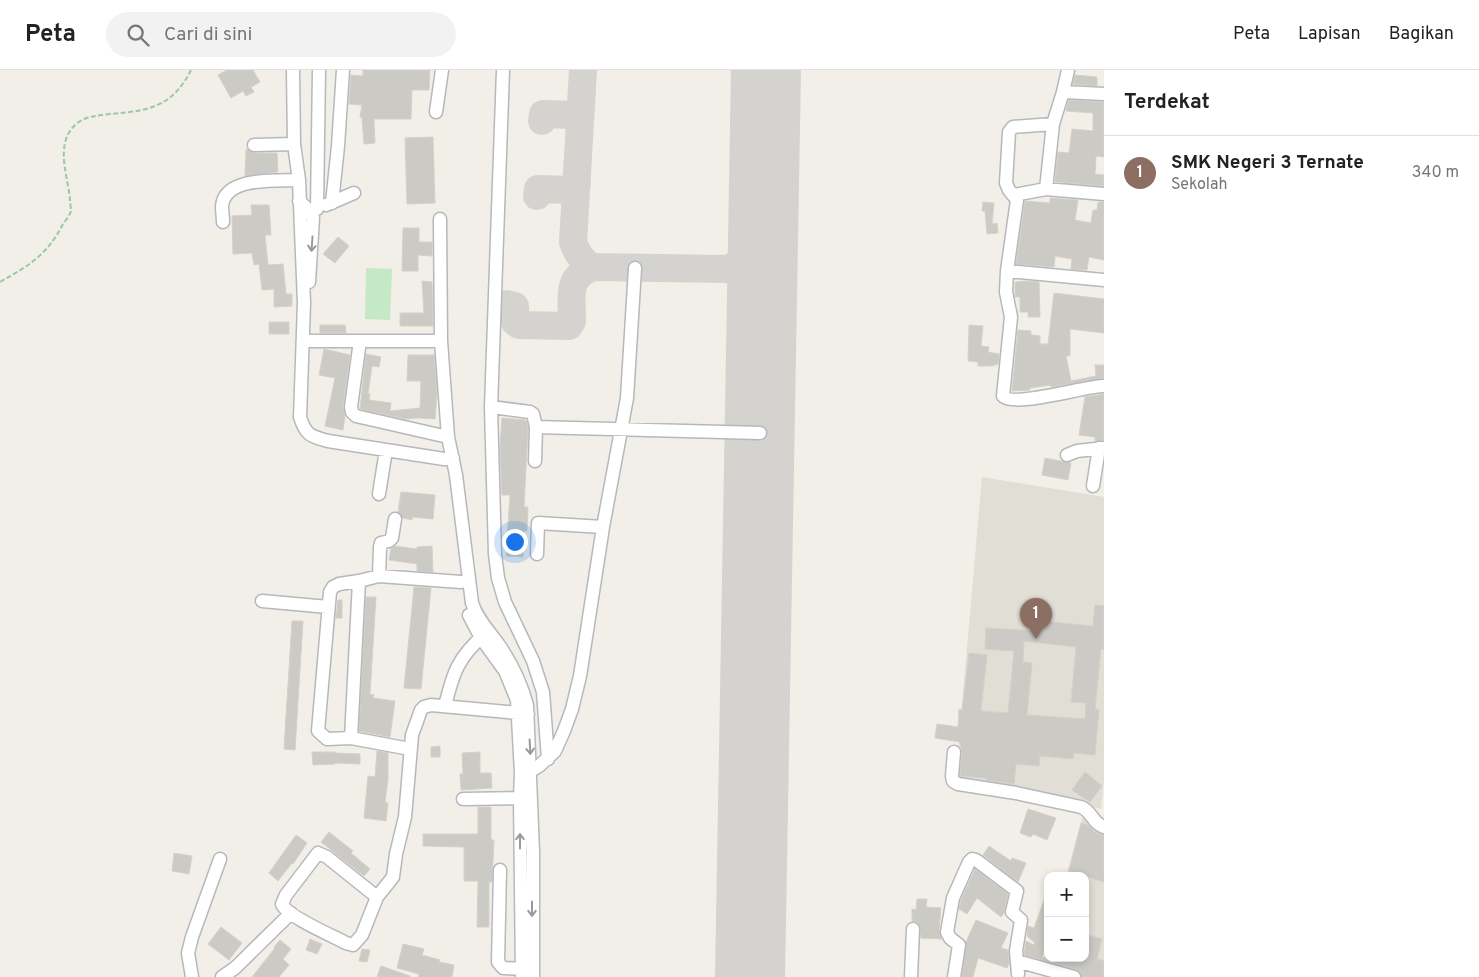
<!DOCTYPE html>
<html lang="id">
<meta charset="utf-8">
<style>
:root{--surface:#fff;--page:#f2f2f2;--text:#222;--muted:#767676;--line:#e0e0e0;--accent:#1a73e8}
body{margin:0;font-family:Overpass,sans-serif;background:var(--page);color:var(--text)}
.controls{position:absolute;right:15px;bottom:15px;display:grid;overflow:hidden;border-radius:10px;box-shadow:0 2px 8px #0003}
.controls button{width:45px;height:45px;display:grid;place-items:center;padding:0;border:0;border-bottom:1px solid var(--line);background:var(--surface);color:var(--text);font:25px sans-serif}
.you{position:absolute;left:514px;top:471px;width:18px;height:18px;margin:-12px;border:4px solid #fff;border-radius:50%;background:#1a73e8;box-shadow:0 0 0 8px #1a73e833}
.badge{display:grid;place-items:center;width:32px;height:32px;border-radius:50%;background:var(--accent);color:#fff;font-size:16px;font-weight:700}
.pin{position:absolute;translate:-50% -41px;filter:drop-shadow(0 1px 2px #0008)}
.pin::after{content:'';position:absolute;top:26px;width:18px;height:15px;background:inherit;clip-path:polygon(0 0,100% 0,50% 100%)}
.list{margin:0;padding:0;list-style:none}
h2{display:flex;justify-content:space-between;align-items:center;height:65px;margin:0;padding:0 20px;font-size:21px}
h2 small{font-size:16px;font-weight:400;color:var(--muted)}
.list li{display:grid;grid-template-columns:32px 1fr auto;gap:15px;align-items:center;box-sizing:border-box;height:75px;padding:0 20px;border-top:1px solid var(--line)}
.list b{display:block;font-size:19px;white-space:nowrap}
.list p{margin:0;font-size:16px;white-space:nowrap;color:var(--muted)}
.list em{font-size:16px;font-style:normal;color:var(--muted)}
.icon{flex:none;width:28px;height:28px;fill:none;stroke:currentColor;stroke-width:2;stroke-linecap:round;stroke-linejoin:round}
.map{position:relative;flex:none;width:1104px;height:907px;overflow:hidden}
header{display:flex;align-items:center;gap:30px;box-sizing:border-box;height:70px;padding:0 25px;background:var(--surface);border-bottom:1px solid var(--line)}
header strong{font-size:24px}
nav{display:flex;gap:28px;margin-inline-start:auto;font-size:18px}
.search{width:350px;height:45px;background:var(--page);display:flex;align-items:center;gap:12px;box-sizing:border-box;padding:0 18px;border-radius:28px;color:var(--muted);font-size:19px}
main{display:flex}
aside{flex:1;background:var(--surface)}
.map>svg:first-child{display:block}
</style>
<header>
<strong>Peta</strong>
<div class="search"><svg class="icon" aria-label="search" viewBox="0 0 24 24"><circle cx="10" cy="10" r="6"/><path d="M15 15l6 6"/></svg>Cari di sini</div>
<nav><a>Peta</a><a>Lapisan</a><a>Bagikan</a></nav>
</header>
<main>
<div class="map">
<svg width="1104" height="907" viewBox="0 0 1104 907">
<rect width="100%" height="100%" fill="#f1efe8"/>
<path fill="#e1ded6" d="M982 407 1104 427V710L1101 739 955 714Z
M1083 745 1093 756 1104 759V907H1077L1041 897 1048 874V888H1085V806H1066Z"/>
<path fill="#c5e8c5" d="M366 198 392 199 390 250 365 249Z"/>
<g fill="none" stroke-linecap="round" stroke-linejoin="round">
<path stroke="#d4d3d0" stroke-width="28" d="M583 0 573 172C577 184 582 191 593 197L727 199C750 190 752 186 764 164
M542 51 543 44 574 45 581 39
M537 126 538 119 571 120 577 113
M727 199C745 202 755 214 763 230
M507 234 515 236V252L519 255 569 256 572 251C572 227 566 207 593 197"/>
<path stroke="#d4d3d0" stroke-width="70" d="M750 907 766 0"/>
</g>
<path fill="#cccac5" stroke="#d6d1c6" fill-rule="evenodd" d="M227 0H253L260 12 251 17 254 22 246 26 243 21 231 28 218 5Z
M363 0H430L429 20H412L411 49H374L375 73 364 74 362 48 360 47 362 35 349 34 351 5 363 6Z
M1075 5 1097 7V16L1073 14Z
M1069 30 1104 32V87L1096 86 1095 104 1104 105V116L1055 112 1058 82 1069 83 1072 59 1093 61V43L1066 41Z
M433 67 435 133 407 134 405 68Z
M246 79 254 83H277L278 102 245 106Z
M1050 128 1078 130 1075 150 1091 153 1093 140H1097L1098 132H1104V190L1089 187 1087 200 1071 199 1072 189 1055 186 1054 197 1016 194 1025 131 1050 133Z
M983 132 994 133 992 154 997 153 998 163 987 164 985 141H982Z
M251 135H269L271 165H265L268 195 283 194 286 224H292V236L274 237V219L262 220 259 194 254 195 252 183 233 184 232 146 252 145Z
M403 158H419V172H432V186L418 185V201H402Z
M338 167 349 176 335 193 323 184Z
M422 211 432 212 433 256H400V243H424Z
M1025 211 1039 212 1040 247H1028V242H1020V227H1015V212Z
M1054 223 1104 229V263L1070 259V286H1066L1071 311 1096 306 1095 295H1104V308L1051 317 1050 315 1030 318V320L1012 321 1018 260 1031 261V265L1040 266V274H1048Z
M269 252H289V264H269Z
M320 255H345L346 263H320Z
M969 255 983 256 981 276 989 277 988 282 999 284 998 294 991 296H978V292L968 291Z
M324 279 350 285 343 336 345 346 343 360 325 356 335 308 319 305Z
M366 284 381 287 379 297 372 296 368 324H370L369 330 391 333 390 341 420 338 421 311H407L408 285H434L437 322 435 349 417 348 406 349 360 339Z
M1104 324V370L1095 371V367L1079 365 1085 327Z
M502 348 526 350 528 358 524 437H528L527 461H524L523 487 506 486 510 425H502L500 377Z
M1045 388 1071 393 1068 410 1042 405Z
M401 422 435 425 433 449 412 447V450L403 448 398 442Z
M395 476 417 479V477L432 476 433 502 417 501V494L389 490 391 479Z
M414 517 431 518 421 619 404 618Z
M366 527H376L370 624 374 625 373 628 395 631 390 667 359 661Z
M338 530H342V548H336Z
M1095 535 1104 536V579H1101L1095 639H1099L1095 685 1074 683 1073 689 1040 686 1039 696 1016 694 1014 714 986 710V708L960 706 962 683 960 672 935 668 937 654 958 657 959 639 962 640 969 583 987 585 981 641 1008 643 1014 581 985 579 986 558 1038 561 1039 551 1093 556ZM1024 571 1076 577 1071 632 1086 633 1085 649 1027 645 1032 593 1023 592Z
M292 551H303L295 680 284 679Z
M440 676V687H431V677Z
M377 681 388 683V709L385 732 388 733 386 751 364 748 368 706 375 707Z
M312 682H335V683L360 684V694L335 693V694L313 695Z
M480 682V703H491L492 718 461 720 460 704H463L462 683Z
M1085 702 1102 716 1090 732 1072 720Z
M478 737H491V770H494L492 812H489V857H477L478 811H464V777L423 776V764H478Z
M1028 739 1056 748 1047 770 1033 764 1031 767 1020 763Z
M1081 753 1088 755 1095 762 1104 765V812L1069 801Z
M329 762 353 781 351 783 370 799 364 806 321 772Z
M296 765 307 773 293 794 292 793 278 811 269 803Z
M989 776 1011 791 1012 788 1026 793 1018 812 983 785Z
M174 783 192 786 189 804 172 801Z
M975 799 1008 824 1004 843 1001 847 977 828 967 844 959 839 961 830Z
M1047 822 1048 869 1042 888H1085V864L1102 869 1097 889 1104 891V907H1082L1080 902 1076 899 1024 885 1026 871 1034 875 1035 873 1027 866 1028 856 1034 858Z
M917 829H927L926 837 941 838 939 861 942 869 921 868 920 856 917 852 912 851V839L916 840Z
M976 850 1008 863 1001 878 1008 880 1009 893 1007 898 978 888 973 907H962L966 872Z
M221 857 242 873 229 890 208 874Z
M310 869 322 874 317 884 306 880Z
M280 870 291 879 283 889 289 895 279 907H252L275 878 274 877Z
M403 874 424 879 422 885 440 890 439 892 454 895 452 907H418L419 904 397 898Z
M362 879 370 880 367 892 359 891Z
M381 896 410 906V907H377Z"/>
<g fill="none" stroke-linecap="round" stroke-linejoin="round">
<defs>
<path id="minor" d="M293 0 294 74 299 110 304 233 300 347C306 366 311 366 328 371L444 389 453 388
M503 0 491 337 530 342 533 344 536 357 760 363
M1068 0 1063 22 1053 54 1013 57 1009 62 1006 113 1009 120 1017 130 1007 201 1006 222 1011 247 1003 326C1013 338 1085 316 1104 316
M1063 22 1104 24
M436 42 442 0
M254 75 294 74
M1046 119 1104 124
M1014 125 1046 119 1053 54
M299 131 311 142 313 148 309 212
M332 133 338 76 343 0
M326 135 354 123
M317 139 319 0
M440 149 441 271
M223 152C223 147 222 141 222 136 225 106 277 111 299 110
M1007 201 1104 210
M309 271H441L448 367 456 405 472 533C477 549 489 561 499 575 512 594 521 613 527 635L533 781V907
M360 271 351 337 352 342 356 346 448 367
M491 337 495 484 498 508 505 532 533 591 543 622 548 689
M1067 385 1077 381 1104 378
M535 391 536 357
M1093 416 1099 378
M379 424 386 380
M537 484 538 453 603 457
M379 506 380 477 381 473 389 471 392 468 395 449
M262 531 328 537
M469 545 481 568 505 601 517 630 521 703 520 728 522 907
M445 636C453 603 458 587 485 564
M351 668 359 511
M410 679 351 668 327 669 318 661 330 522 333 517 339 514 359 511 379 506 461 512
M954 682 952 706 953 711 958 714 1016 723 1081 737C1092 741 1092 753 1104 757
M524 702 531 701 539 696 555 681 564 661 572 639 580 606 603 457 627 328 635 198
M463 729 526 728
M500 800 498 892 503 898 530 899
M377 827 327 787 318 783 286 825 282 834C286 846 333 866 346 873L353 875 362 865 377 827 393 807 396 784 405 747 412 665 421 640 424 637 431 635 528 644
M1017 891 1074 907
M192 907 188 883 192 867 220 789
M222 907 235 898 291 843
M911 907 913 859
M954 907 959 875 950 868 947 862 953 828 969 792 972 789 976 790 1017 821 1012 842 1021 850 1016 881 1018 904"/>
</defs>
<use href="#minor" stroke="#b5b8bc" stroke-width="15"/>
<path stroke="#9cc7a9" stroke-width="2" stroke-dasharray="5 2.5" stroke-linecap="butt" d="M0 212C30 195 47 185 63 154 66 150 70 145 71 141 71 138 70 133 70 130 68 106 55 76 74 56 84 46 96 46 109 44 147 41 172 38 191 0"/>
<use href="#minor" stroke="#fff" stroke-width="12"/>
</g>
<defs><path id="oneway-shaft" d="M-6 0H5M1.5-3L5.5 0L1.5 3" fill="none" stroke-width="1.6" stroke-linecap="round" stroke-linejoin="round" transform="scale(1.25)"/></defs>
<g stroke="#979a9d">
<use href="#oneway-shaft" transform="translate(312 174) rotate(94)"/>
<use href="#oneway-shaft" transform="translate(530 677) rotate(87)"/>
<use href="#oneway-shaft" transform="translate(520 771) rotate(-90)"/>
<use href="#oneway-shaft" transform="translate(532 839) rotate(90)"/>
</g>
</svg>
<div class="controls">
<button>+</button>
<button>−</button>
</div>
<div class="you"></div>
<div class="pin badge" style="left:1036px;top:569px;background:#8d6e63">1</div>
</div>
<aside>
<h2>Terdekat<small></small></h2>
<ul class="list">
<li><span class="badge" style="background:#8d6e63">1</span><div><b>SMK Negeri 3 Ternate</b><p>Sekolah</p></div><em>340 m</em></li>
</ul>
</aside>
</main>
